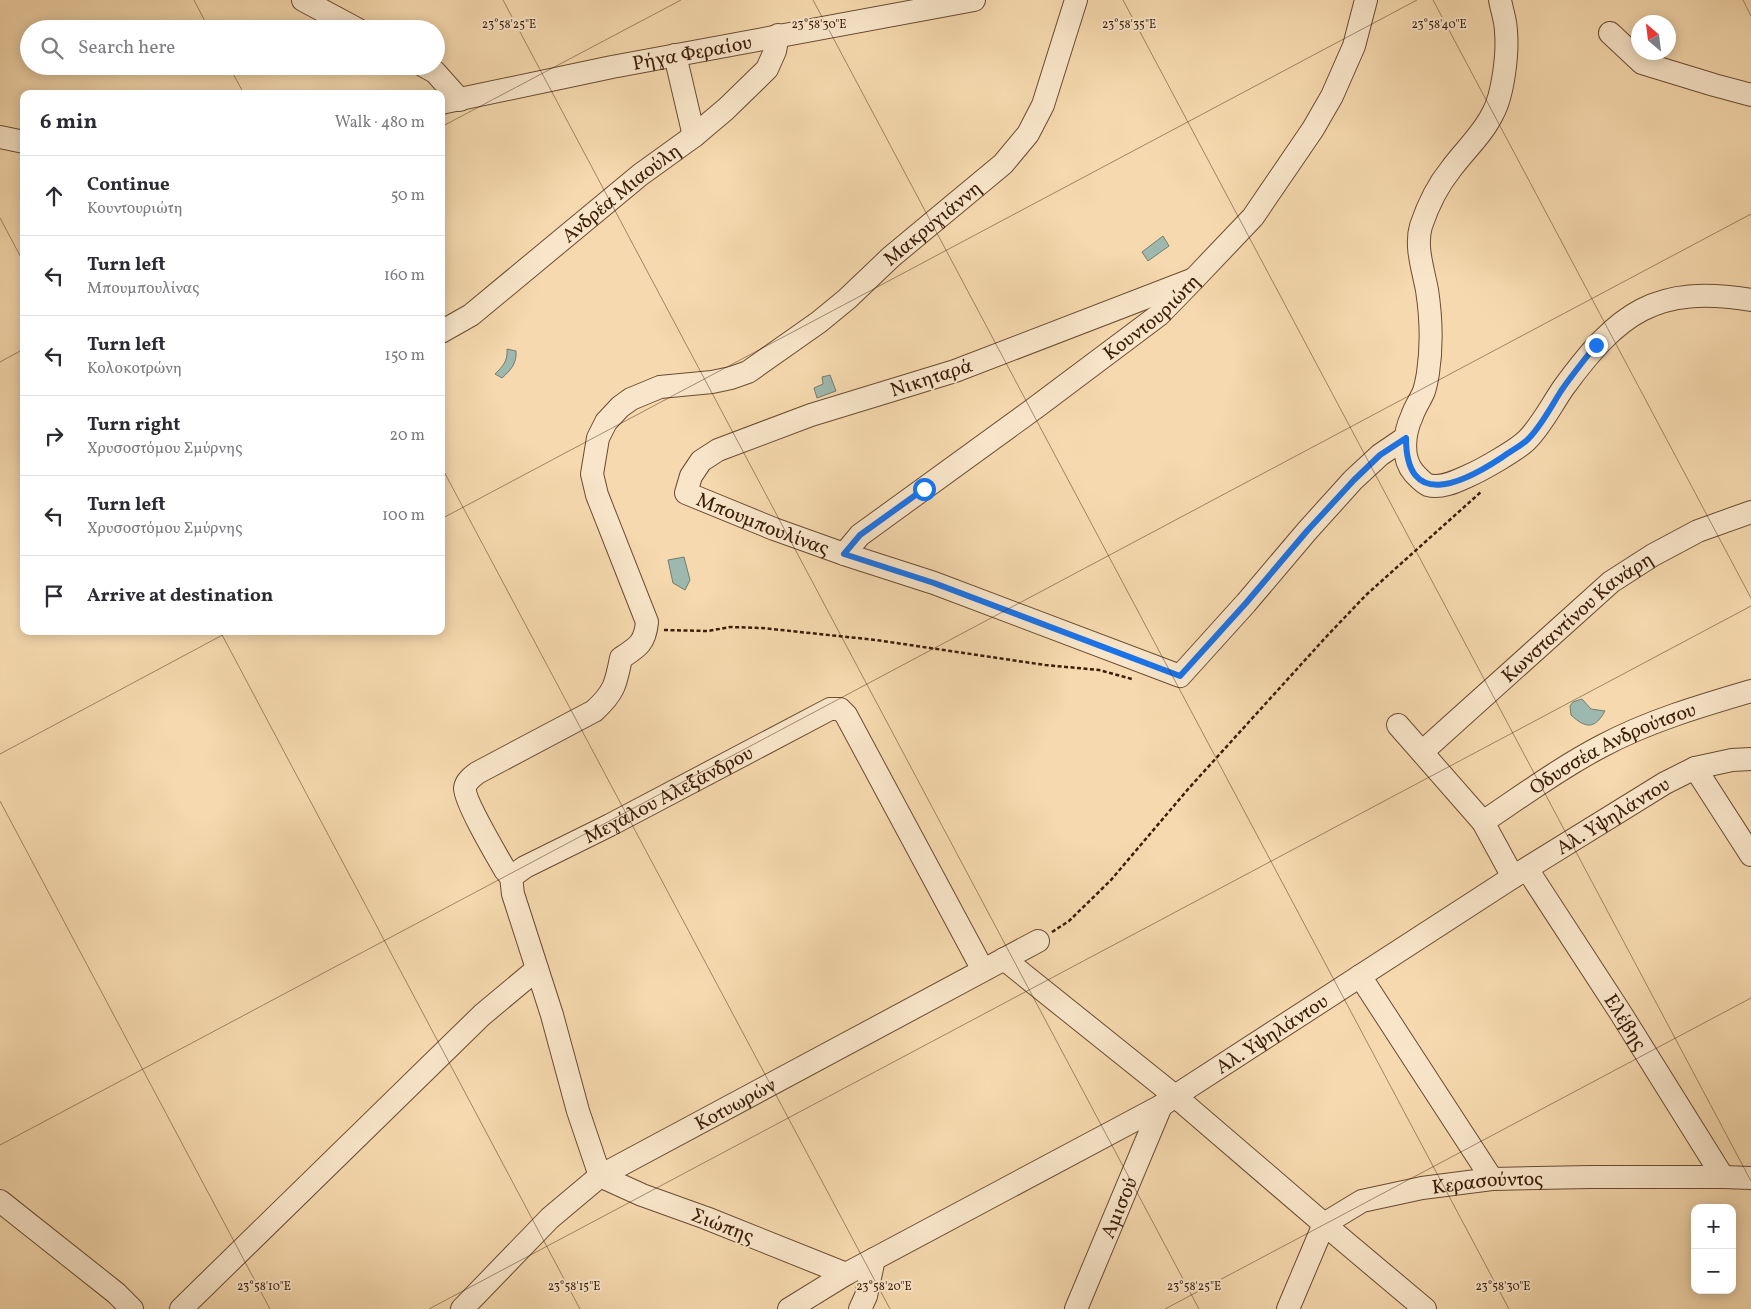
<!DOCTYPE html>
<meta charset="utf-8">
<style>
:root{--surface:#fff;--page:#f7f7f7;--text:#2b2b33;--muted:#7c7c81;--line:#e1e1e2}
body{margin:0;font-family:Vollkorn,serif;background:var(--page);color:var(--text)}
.controls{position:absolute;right:15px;bottom:15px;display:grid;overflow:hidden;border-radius:10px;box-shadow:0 2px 12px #0003}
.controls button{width:45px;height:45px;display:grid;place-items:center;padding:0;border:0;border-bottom:1px solid var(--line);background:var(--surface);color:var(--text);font:25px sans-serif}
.compass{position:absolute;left:1631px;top:15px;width:45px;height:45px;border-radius:50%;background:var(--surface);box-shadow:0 2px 12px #0003;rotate:332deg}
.stop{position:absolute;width:15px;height:15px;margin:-11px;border:4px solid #1a73e8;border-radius:50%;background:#fff}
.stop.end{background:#1a73e8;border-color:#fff;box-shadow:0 1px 5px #0008}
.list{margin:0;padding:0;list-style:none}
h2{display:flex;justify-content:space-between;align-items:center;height:65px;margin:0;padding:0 20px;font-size:21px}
h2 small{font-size:16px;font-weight:400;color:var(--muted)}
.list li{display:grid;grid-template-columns:32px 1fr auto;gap:15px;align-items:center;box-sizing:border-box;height:80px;padding:0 20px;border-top:1px solid var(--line)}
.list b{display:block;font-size:19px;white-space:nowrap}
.list p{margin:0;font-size:16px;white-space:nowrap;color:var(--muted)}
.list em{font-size:16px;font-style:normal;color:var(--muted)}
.icon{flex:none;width:28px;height:28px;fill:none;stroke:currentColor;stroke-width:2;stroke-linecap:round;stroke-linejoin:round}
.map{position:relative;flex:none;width:1751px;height:1309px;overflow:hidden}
.search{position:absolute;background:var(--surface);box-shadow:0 2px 12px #0003;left:20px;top:20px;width:425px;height:55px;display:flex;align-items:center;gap:12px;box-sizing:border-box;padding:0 18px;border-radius:28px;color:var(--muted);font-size:19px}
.panel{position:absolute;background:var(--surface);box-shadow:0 2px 12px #0003;left:20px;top:90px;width:425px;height:545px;border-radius:10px}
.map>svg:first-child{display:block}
</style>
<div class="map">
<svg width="1751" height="1309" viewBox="0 0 1751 1309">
<rect width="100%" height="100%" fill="#f6d9ae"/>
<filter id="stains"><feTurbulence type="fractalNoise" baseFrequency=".004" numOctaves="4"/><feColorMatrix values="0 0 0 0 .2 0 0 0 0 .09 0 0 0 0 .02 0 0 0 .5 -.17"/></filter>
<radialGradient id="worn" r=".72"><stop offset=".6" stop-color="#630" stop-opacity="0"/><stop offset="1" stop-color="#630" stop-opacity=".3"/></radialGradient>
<path fill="#9db9af" stroke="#767b6c" d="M1163 236 1169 246 1148 261 1142 252Z
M507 349 516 351C517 363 511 370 502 378L495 374C503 366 508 361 507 349Z
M830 375 836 391 817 398 814 388 823 384 822 377Z
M684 557 690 580 685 590 673 583 668 560Z
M1582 699 1591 709 1605 711C1595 729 1586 729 1571 715L1570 706 1573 702Z"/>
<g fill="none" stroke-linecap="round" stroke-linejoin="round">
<defs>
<g id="minor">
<path d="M303 0 357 29"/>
<path d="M1500 0C1502 11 1506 21 1506 32 1508 53 1503 95 1493 113 1483 134 1465 150 1451 169 1438 185 1428 205 1421 226 1415 246 1423 269 1427 290 1431 316 1432 346 1428 373 1427 379 1426 385 1424 391 1421 399 1415 407 1412 416 1404 433 1401 458 1414 473 1418 477 1423 483 1428 485 1441 489 1457 481 1468 476 1482 470 1517 450 1527 440 1542 425 1552 404 1564 387 1618 313 1656 284 1751 300"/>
<path d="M1610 33 1642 63 1714 85 1751 95"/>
<path d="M675 55 694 136"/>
<path d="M424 66 435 72 460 100"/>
<path id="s1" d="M441 103 612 67 974 0"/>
<path d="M0 137 24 142"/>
<path id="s2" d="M1194 279 955 371 811 415 718 450 701 461 691 476 686 493 774 529 844 554 934 583 1180 676 1246 603 1307 531 1353 480 1380 455 1405 438"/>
<path id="s3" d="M441 332 471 315 640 175 694 136 726 109 767 69 775 51 778 35"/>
<path id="s4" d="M844 554 860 535 1035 408 1159 315 1194 279 1253 217 1313 129 1332 96 1354 46 1366 0"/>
<path d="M1398 725 1483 822 1513 877"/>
<path id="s5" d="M1422 752 1611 582 1653 555 1698 531 1751 512"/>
<path d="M1695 768 1751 855"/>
<path id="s6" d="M1483 822C1522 796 1560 768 1602 746 1649 721 1700 706 1751 691"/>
<path id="s7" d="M1527 869 1620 1012 1723 1177"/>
<path id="s8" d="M511 877 505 870C497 856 464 800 465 788 466 781 472 777 477 773L594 711C614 693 616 684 621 658 638 647 645 643 647 622L597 495 592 474 598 438 606 422 620 407 631 399 660 387 712 382 731 378 748 372 819 322 847 299 891 257 1003 164 1028 134 1043 105 1076 0"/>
<path d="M1004 959 1175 1096 1324 1224 1425 1309"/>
<path d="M1360 976 1492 1179"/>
<path d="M0 1201 116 1293 132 1309"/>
<path id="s9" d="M846 1274 706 1218 642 1195 600 1176 578 1111 552 1015 513 894 511 877 525 867 610 825 830 709H840L846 715 983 970"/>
<path d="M181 1309 482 1015 537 969"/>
<path id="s10" d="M462 1309 550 1218 600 1176 1038 941"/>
<path id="s11" d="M789 1309 846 1274 1161 1106 1175 1096 1513 877 1665 783 1695 768 1732 760 1751 759"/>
<path d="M860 1309 866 1296 874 1259"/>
<path id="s12" d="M1076 1309 1161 1106"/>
<path id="s13" d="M1288 1309 1324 1224 1362 1201 1422 1188 1492 1179 1590 1177H1723L1751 1178"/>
</g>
</defs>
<use href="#minor" stroke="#6a4c32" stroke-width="24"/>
<path stroke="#3b1d08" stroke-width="2.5" stroke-dasharray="4 2.5" stroke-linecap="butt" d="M664 630 708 631 730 627 762 628 876 640 1045 665 1099 670 1132 679
M1052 932 1069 921 1111 880 1189 788 1326 637 1366 595 1482 491"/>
<use href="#minor" stroke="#f9e6ca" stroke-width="22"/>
</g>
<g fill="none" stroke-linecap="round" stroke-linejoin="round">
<path stroke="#1a73e8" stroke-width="6" d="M924 489 860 535 844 554 934 583 1180 676 1246 603 1307 531 1354 480 1380 455 1406 438C1406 511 1463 483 1501 458 1509 452 1519 447 1526 441 1539 430 1552 405 1561 391 1572 375 1584 360 1596 345"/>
</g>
<path fill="none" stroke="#3b1d08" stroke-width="1" stroke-opacity="0.45" d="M194 0 209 29M503 0 1199 1309M813 0 1509 1309M1123 0 1751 1181M1433 0 1751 598M1743 0 1751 16M229 66 244 94M441 127 681 0M0 218 24 263M0 362 24 349M441 466 890 1309M441 519 1417 0M220 631 580 1309M0 754 230 631M0 801 270 1309M0 1145 1751 214M429 1309 1751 606M1165 1309 1751 998"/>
<g text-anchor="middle" stroke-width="4" stroke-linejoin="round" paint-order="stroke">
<g font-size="20" fill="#3b1d08" stroke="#f9e6ca">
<text dy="7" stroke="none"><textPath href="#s1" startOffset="256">Ρήγα Φεραίου</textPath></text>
<text dy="7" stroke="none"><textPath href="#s3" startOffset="228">Ανδρέα Μιαούλη</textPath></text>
<text dy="7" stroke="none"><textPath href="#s8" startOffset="966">Μακρυγιάννη</textPath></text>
<text dy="7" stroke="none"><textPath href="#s4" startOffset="389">Κουντουριώτη</textPath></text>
<text transform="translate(931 377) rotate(-18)" y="7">Νικηταρά</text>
<text dy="7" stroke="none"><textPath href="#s2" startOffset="645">Μπουμπουλίνας</textPath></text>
<text dy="7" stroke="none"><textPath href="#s5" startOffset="206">Κωνσταντίνου Κανάρη</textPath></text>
<text dy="7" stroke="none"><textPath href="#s6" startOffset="150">Οδυσσέα Ανδρούτσου</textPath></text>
<text dy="7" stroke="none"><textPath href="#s9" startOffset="755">Μεγάλου Αλεξάνδρου</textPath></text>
<text dy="7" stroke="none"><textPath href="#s11" startOffset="961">Αλ. Υψηλάντου</textPath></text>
<text dy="7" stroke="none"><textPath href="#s7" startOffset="182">Ελέβης</textPath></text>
<text dy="7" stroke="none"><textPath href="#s11" startOffset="556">Αλ. Υψηλάντου</textPath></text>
<text dy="7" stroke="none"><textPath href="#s10" startOffset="345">Κοτυωρών</textPath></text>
<text dy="7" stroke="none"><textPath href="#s13" startOffset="264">Κερασούντος</textPath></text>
<text dy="7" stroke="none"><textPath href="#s12" startOffset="110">Αμισού</textPath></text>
<text transform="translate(723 1225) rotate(21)" y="7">Σιώπης</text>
</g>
</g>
<g font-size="12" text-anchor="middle" fill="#3b1d08" stroke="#f9e6ca" stroke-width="4" stroke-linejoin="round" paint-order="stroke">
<text x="509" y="28">23°58'25"E</text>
<text x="819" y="28">23°58'30"E</text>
<text x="1129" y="28">23°58'35"E</text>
<text x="1439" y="28">23°58'40"E</text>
<text x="264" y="1290">23°58'10"E</text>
<text x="574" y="1290">23°58'15"E</text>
<text x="884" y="1290">23°58'20"E</text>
<text x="1194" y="1290">23°58'25"E</text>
<text x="1503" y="1290">23°58'30"E</text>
</g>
<rect width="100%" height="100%" filter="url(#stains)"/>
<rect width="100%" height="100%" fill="url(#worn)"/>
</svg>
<div class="controls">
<button>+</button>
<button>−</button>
</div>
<svg class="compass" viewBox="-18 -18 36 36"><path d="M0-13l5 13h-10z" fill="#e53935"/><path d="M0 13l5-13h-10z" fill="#7c7c81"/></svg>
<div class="stop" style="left:924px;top:489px"></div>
<div class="stop end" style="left:1596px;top:345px"></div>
<div class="search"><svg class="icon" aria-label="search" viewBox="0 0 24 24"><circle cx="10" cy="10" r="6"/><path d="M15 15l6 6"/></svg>Search here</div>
<section class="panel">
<h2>6 min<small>Walk · 480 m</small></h2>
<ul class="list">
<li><svg class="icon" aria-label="ahead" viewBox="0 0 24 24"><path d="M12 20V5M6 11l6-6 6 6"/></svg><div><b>Continue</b><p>Κουντουριώτη</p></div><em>50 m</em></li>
<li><svg class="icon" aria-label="left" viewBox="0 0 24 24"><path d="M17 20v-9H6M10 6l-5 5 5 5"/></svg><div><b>Turn left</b><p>Μπουμπουλίνας</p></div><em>160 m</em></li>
<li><svg class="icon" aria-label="left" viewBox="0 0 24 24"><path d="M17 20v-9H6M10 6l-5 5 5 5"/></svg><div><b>Turn left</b><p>Κολοκοτρώνη</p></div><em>150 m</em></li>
<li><svg class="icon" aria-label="right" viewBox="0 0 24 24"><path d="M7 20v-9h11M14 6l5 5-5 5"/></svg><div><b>Turn right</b><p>Χρυσοστόμου Σμύρνης</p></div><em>20 m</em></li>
<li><svg class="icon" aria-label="left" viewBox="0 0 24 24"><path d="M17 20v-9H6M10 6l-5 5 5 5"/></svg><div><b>Turn left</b><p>Χρυσοστόμου Σμύρνης</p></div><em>100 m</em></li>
<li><svg class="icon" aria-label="arrive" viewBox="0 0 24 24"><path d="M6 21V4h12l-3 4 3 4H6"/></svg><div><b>Arrive at destination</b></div></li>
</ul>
</section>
</div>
